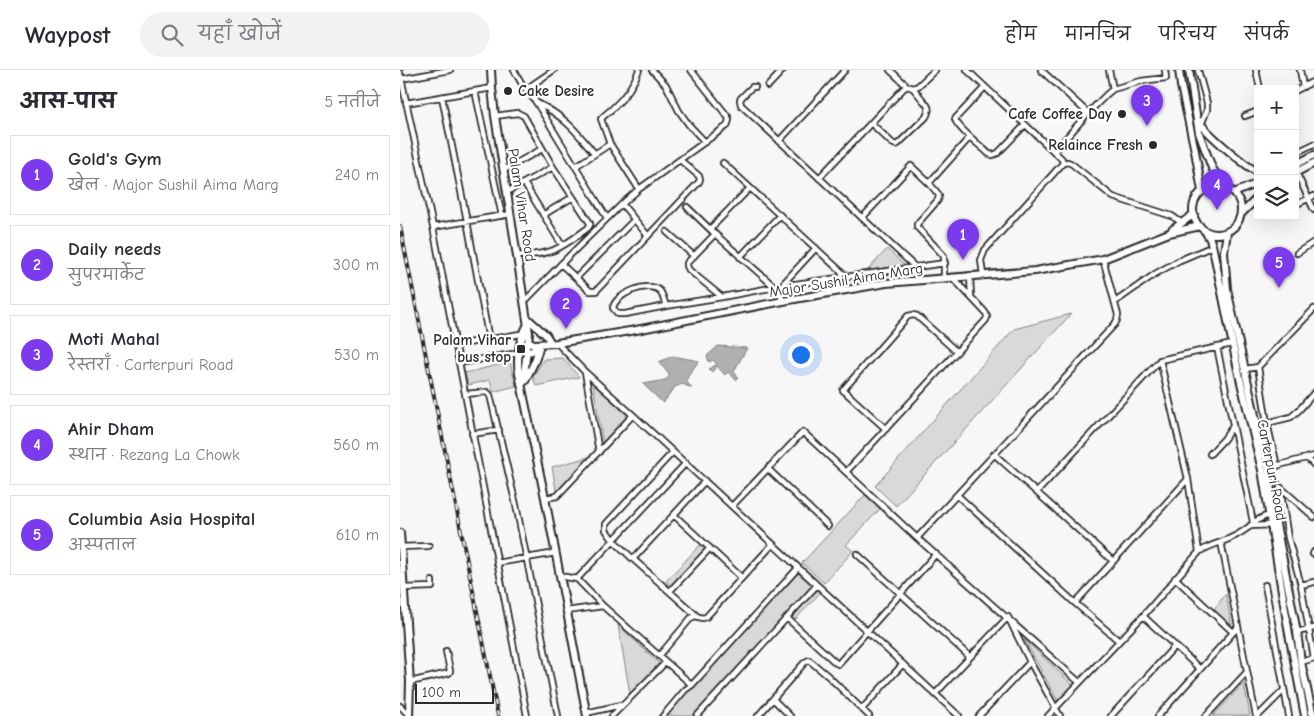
<!DOCTYPE html>
<html lang="hi">
<meta charset="utf-8">
<style>
:root{--surface:#fff;--page:#f2f2f3;--text:#2b2b33;--muted:#7c7c81;--line:#e1e1e2;--accent:#7c3aed}
body{margin:0;font-family:"Comic Neue","Playpen Sans Deva",sans-serif;background:var(--page);color:var(--text)}
.controls{position:absolute;right:15px;top:15px;display:grid;overflow:hidden;border-radius:0px;box-shadow:0 5px 20px #0002}
.controls button{width:45px;height:45px;display:grid;place-items:center;padding:0;border:0;border-bottom:1px solid var(--line);background:var(--surface);color:var(--text);font:25px sans-serif}
.scale{position:absolute;left:15px;bottom:12px;width:79px;box-sizing:border-box;padding-left:5px;border:2px solid #2b2b2b;border-top:0;font-size:14px;line-height:18px;white-space:nowrap;color:#2b2b2b;-webkit-text-stroke:4px #fff;paint-order:stroke}
.you{position:absolute;left:400px;top:284px;width:18px;height:18px;margin:-12px;border:4px solid #fff;border-radius:50%;background:#1a73e8;box-shadow:0 0 0 8px #1a73e833}
.badge{display:grid;place-items:center;width:32px;height:32px;border-radius:50%;background:var(--accent);color:#fff;font-size:16px;font-weight:700}
.pin{position:absolute;translate:-50% -41px;filter:drop-shadow(0 1px 2px #0008)}
.pin::after{content:'';position:absolute;top:26px;width:18px;height:15px;background:inherit;clip-path:polygon(0 0,100% 0,50% 100%)}
.list{margin:0;padding:0;list-style:none}
h2{display:flex;justify-content:space-between;align-items:center;height:65px;margin:0;padding:0 20px;font-size:21px}
h2 small{font-size:16px;font-weight:400;color:var(--muted)}
.list li{display:grid;grid-template-columns:32px 1fr auto;gap:15px;align-items:center;box-sizing:border-box;height:80px;margin:0 10px 10px;padding:0 10px;border:1px solid var(--line);border-radius:0px}
.list b{display:block;font-size:19px;white-space:nowrap}
.list p{margin:0;font-size:16px;white-space:nowrap;color:var(--muted)}
.list em{font-size:16px;font-style:normal;color:var(--muted)}
.icon{flex:none;width:28px;height:28px;fill:none;stroke:currentColor;stroke-width:2;stroke-linecap:round;stroke-linejoin:round}
.map{position:relative;flex:none;width:914px;height:646px;overflow:hidden}
header{display:flex;align-items:center;gap:30px;box-sizing:border-box;height:70px;padding:0 25px;background:var(--surface);border-bottom:1px solid var(--line)}
header strong{font-size:24px}
nav{display:flex;gap:28px;margin-inline-start:auto;font-size:18px}
.search{width:350px;height:45px;background:var(--page);display:flex;align-items:center;gap:12px;box-sizing:border-box;padding:0 18px;border-radius:28px;color:var(--muted);font-size:19px}
main{display:flex}
aside{flex:1;background:var(--surface)}
.map>svg:first-child{display:block}
</style>
<header>
<strong>Waypost</strong>
<div class="search"><svg class="icon" aria-label="search" viewBox="0 0 24 24"><circle cx="10" cy="10" r="6"/><path d="M15 15l6 6"/></svg>यहाँ खोजें</div>
<nav><a>होम</a><a>मानचित्र</a><a>परिचय</a><a>संपर्क</a></nav>
</header>
<main>
<aside>
<h2>आस-पास<small>5 नतीजे</small></h2>
<ul class="list">
<li><span class="badge">1</span><div><b>Gold's Gym</b><p>खेल · Major Sushil Aima Marg</p></div><em>240 m</em></li>
<li><span class="badge">2</span><div><b>Daily needs</b><p>सुपरमार्केट</p></div><em>300 m</em></li>
<li><span class="badge">3</span><div><b>Moti Mahal</b><p>रेस्तराँ · Carterpuri Road</p></div><em>530 m</em></li>
<li><span class="badge">4</span><div><b>Ahir Dham</b><p>स्थान · Rezang La Chowk</p></div><em>560 m</em></li>
<li><span class="badge">5</span><div><b>Columbia Asia Hospital</b><p>अस्पताल</p></div><em>610 m</em></li>
</ul>
</aside>
<div class="map">
<svg width="914" height="646" viewBox="0 0 914 646">
<rect width="100%" height="100%" fill="#f7f7f7"/>
<filter id="ink" filterUnits="userSpaceOnUse"><feTurbulence type="fractalNoise" baseFrequency=".02" numOctaves="2"/><feDisplacementMap in="SourceGraphic" scale="10" xChannelSelector="R" yChannelSelector="G"/><feConvolveMatrix kernelMatrix="1 2 1 2 8 2 1 2 1" color-interpolation-filters="sRGB"/></filter>
<g filter="url(#ink)">
<path fill="#d9d9d9" stroke="#828282" d="M487 179 506 197 467 201Z
M671 244 496 436 475 416 614 259Z
M163 288 179 307 136 316 133 306 144 289Z
M110 292 116 316 93 322 90 310 68 315 65 303Z
M193 314 228 346 203 374Z
M193 386 157 425 152 397Z
M465 425 480 439 446 475 453 481 424 513 402 493Z
M301 474 306 478 271 516 266 511Z
M398 503 420 523 394 551 386 544 294 646H258L287 614 292 618Z
M826 524 832 557 813 540Z
M218 555 259 593 230 624Z
M624 569 675 617 659 633Z
M844 613 850 646H813Z"/>
<path fill="#b0b0b0" stroke="#7b7b7b" d="M318 276 347 278 334 301 338 308 336 310 328 302 325 305 317 296 312 302 309 299 317 294 313 290 309 292 307 286Z
M273 286 299 291 289 304 286 311 292 318 282 314 275 317 273 320 263 333 243 314 265 310 270 306 259 292Z"/>
<g fill="none" stroke-linecap="round" stroke-linejoin="round">
<defs>
<path id="street" d="M114 0 122 14 136 32 207 148
M239 0C234 14 224 28 213 38 209 42 204 45 201 49L210 74 239 119
M252 0 266 15 279 41 289 55 305 72
M567 0 662 89 663 93
M641 0 688 43
M709 0 713 19
M798 0 807 33V40L801 55
M856 0 860 19
M900 0 903 17
M0 3 33 157 127 646
M1 9 50 0
M368 16 383 0
M355 17H352L341 28 340 30 341 35 515 197
M585 17 555 49C558 59 581 76 589 84L593 85 598 83 625 55
M513 18 518 16 535 0
M126 19 154 0
M75 21 102 146
M895 21 914 11
M42 27 67 151 89 270
M6 33 92 18
M137 33C163 45 177 62 195 84
M95 46 118 43 124 46 153 97 190 153V155L188 158C177 166 166 175 154 180 142 185 129 185 117 186
M845 46 858 41
M471 53 492 73 496 75 498 74 526 47C528 43 530 39 527 35L513 18 507 16 490 0
M379 71 445 0
M654 82 688 43 707 24 713 19 741 11 766 8 765 0
M895 83 914 74
M323 93 447 207
M663 93 668 92 672 94 713 127 772 146 782 153
M176 96 210 74
M104 100 142 79
M896 102 914 140
M419 108 503 19 507 16
M124 113 160 172 163 175
M529 113 570 67
M107 122 153 97
M222 134 248 166
M895 135 914 126
M287 137 315 164 376 218 379 222 383 231
M143 145 173 127
M462 148 511 96 529 113 539 125 538 130 517 154V157L544 186V208
M33 157 111 144
M310 159 350 118
M267 162 294 186
M315 164 287 193V196L289 200 322 227
M897 183 914 172
M340 187 380 145
M161 194 190 221H196L299 112 300 109 299 106 280 90
M570 205 571 227
M583 205 581 190 585 180 663 93
M176 208 234 150
M381 216 416 178
M124 232 169 186 222 134 239 119 327 56 329 50 328 47 291 0
M715 232 755 204 778 191 813 176
M266 236C264 231 263 225 260 221 249 210 215 224 213 238L218 244H225L266 236 322 227 381 216 545 193
M157 273 185 302 233 345 559 646
M56 275 126 263
M817 277 853 452
M760 290 788 409 799 482
M59 293 118 283 126 278
M858 297 867 353 877 396
M845 299 858 297 914 239
M185 302 199 382
M65 324 87 322 90 325 116 435 158 646
M867 353 891 347 899 340 914 323
M486 359 443 320 508 246 513 245 517 246 557 282
M72 364 99 360
M273 382 206 454V460L213 470 233 489 297 546
M594 384 713 491
M810 384 824 369 833 356
M907 388 914 395
M868 398 914 386
M368 399 428 456
M446 402 586 250C588 246 587 244 584 241L552 207
M880 417 888 468 901 515 914 588
M880 417 914 447
M637 422 760 290 832 274
M557 425 675 533 719 571
M145 428 157 426 233 345
M332 436 403 362 517 468 679 612
M274 445 342 508
M850 456 874 455
M517 468 715 254 717 250 718 245 703 189
M821 472 856 646
M0 477 29 476
M457 484 570 587
M913 484 914 482
M233 489 305 411
M97 493 156 483
M160 506 177 509 203 536 292 615
M775 508 833 562
M177 509 286 393
M865 515 889 646
M901 515 914 512
M4 518 32 517V511
M270 521 310 478
M675 533 788 409
M166 541 203 536
M743 546 800 599
M387 548 436 593 438 594 536 484
M897 562 914 558
M259 586 291 548 295 546 303 548 306 547 373 474
M901 592 914 588
M10 612 49 603 50 601 46 581
M535 624 608 547 630 592 660 646
M373 629 390 646
M0 636 9 645
M462 639 503 594
M186 643 221 635
M212 646 266 592
M263 646 285 620 292 615 398 498
M297 646 417 515
M358 646 405 592 409 590 428 606 469 646
M579 646 630 592
M648 646 743 546 799 482C806 477 813 475 821 472 830 469 841 463 849 457 856 451 861 447 870 445
M711 646 775 576
M758 646 838 557
M806 646 847 602
M858 646 884 620"/>
<path id="secondary" d="M91 0 92 18 95 46 129 263 128 273
M779 0 781 16 795 81 802 121
M789 0 799 63 812 98 825 117
M798 50C805 62 845 96 858 102
M895 95 914 85
M895 103 914 93
M793 140a24 24 0 1 1 48 0a24 24 0 1 1-48 0Z
M834 123 858 113
M841 144 858 127
M772 160 794 144
M805 161 810 169 813 179 838 300 862 400 889 564 905 646
M827 162 824 182 827 219 856 350 868 398 874 444 897 562 901 592 913 646
M127 248 146 265 151 273
M128 254C119 270 116 285 119 304L145 428 187 646
M125.5 277a4.5 4.5 0 1 1 9 0a4.5 4.5 0 1 1-9 0Z
M134 274 157 273 236 260 383 231 486 213 635 201 698 190 703 189 769 163 800 156
M125 311 135 291 139 278
M123 313 127 280
M0 463 10 612 9 646"/>
</defs>
<use href="#street" stroke="#2b2b2b" stroke-width="8"/>
<use href="#secondary" stroke="#2b2b2b" stroke-width="10"/>
<use href="#street" stroke="#fff" stroke-width="4.5"/>
<use href="#secondary" stroke="#fff" stroke-width="6"/>
<defs>
<path id="rail" d="M0 156 98 646"/>
</defs>
<use href="#rail" stroke="#2b2b2b" stroke-width="4"/>
<use href="#rail" stroke="#fff" stroke-width="2" stroke-dasharray="5.5" stroke-linecap="butt"/>
</g>
</g>
<g fill="#2b2b2b" stroke="#fff" stroke-width="2">
<circle cx="108" cy="21" r="5"/>
<circle cx="722" cy="44" r="5"/>
<circle cx="753" cy="75" r="5"/>
<rect x="116" y="274" width="10" height="10" rx="2.5"/>
</g>
<g text-anchor="middle" stroke-width="4.5" stroke-linejoin="round" paint-order="stroke">
<g font-size="15" font-weight="bold" fill="#2b2b2b" stroke="#fff" text-anchor="end">
<text x="118" y="26" text-anchor="start">Cake Desire</text>
<text x="712" y="49">Cafe Coffee Day</text>
<text x="743" y="80">Relaince Fresh</text>
<text x="111" y="275">Palam Vihar<tspan x="111" dy="17">bus stop</tspan></text>
</g>
<g font-size="15" fill="#2b2b2b" stroke="#fff">
<text transform="translate(122 135) rotate(81)" y="5">Palam Vihar Road</text>
<text transform="translate(446 210) rotate(-9)" y="5">Major Sushil Aima Marg</text>
<text transform="translate(872 400) rotate(79)" y="5">Carterpuri Road</text>
</g>
</g>
</svg>
<div class="controls">
<button>+</button>
<button>−</button>
<button><svg class="icon" aria-label="layers" viewBox="0 0 24 24"><path d="M12 4l9 5-9 5-9-5zM3 14l9 5 9-5"/></svg></button>
</div>
<div class="scale">100 m</div>
<div class="you"></div>
<div class="pin badge" style="left:563px;top:190px">1</div>
<div class="pin badge" style="left:166px;top:259px">2</div>
<div class="pin badge" style="left:747px;top:56px">3</div>
<div class="pin badge" style="left:817px;top:140px">4</div>
<div class="pin badge" style="left:879px;top:218px">5</div>
</div>
</main>
